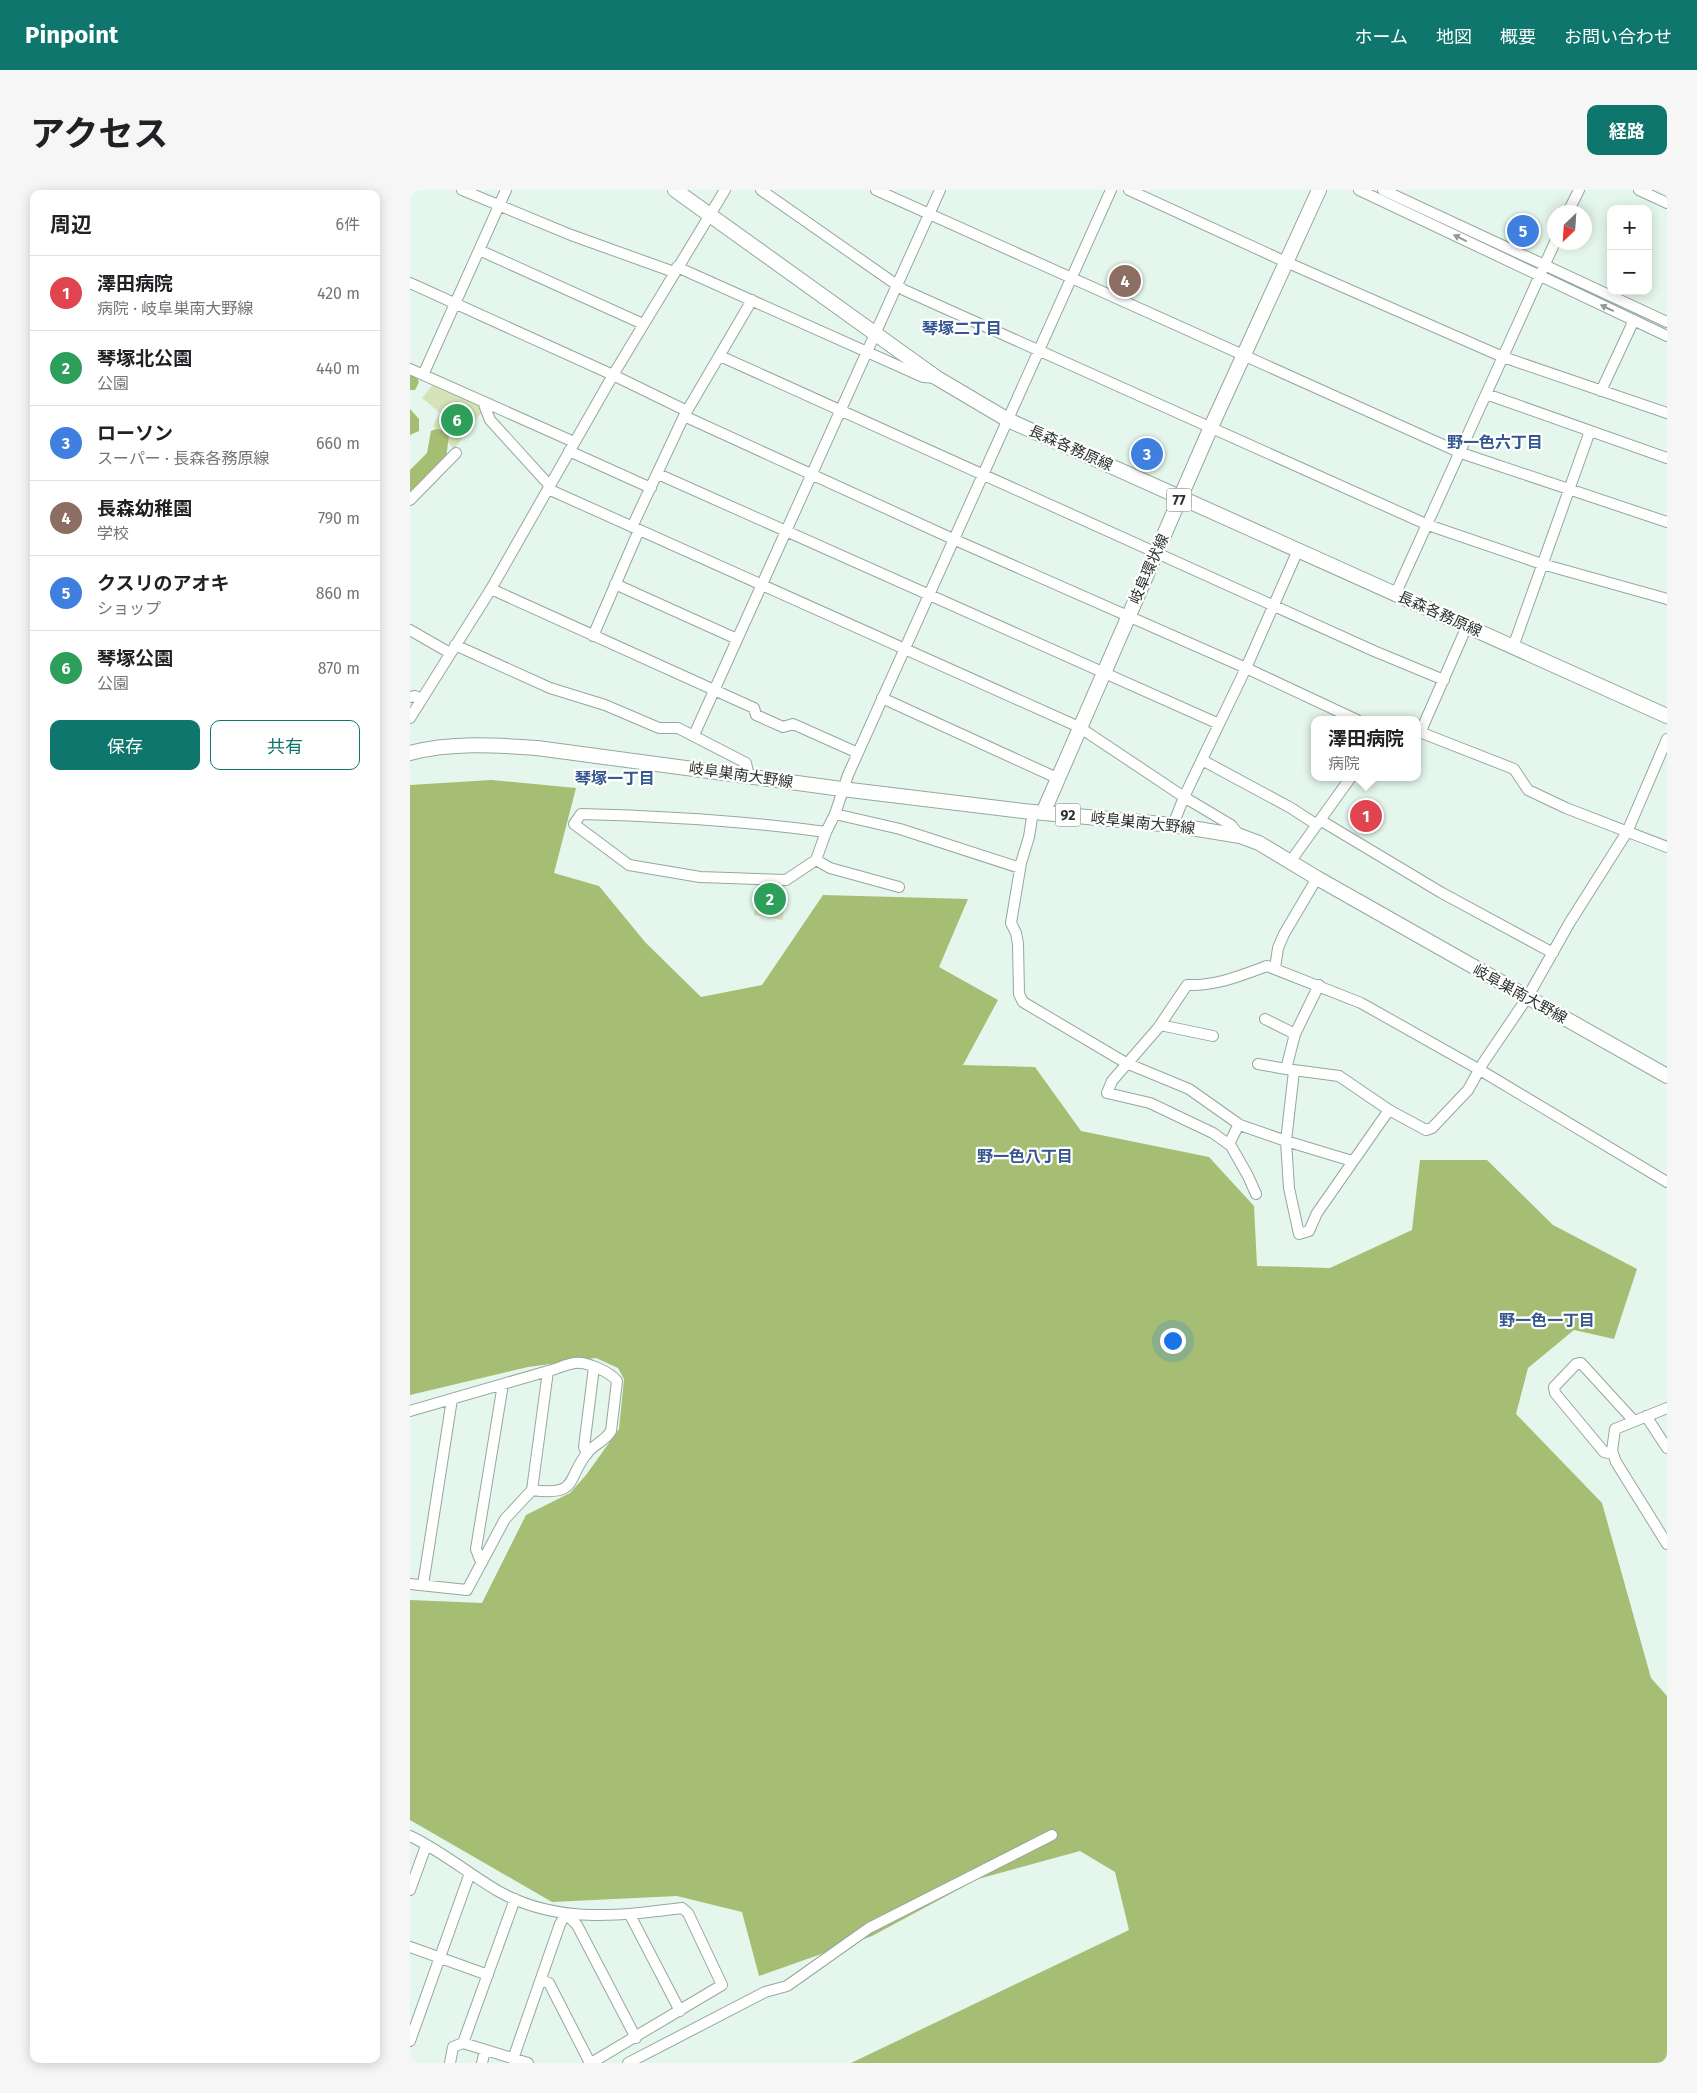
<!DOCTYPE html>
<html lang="ja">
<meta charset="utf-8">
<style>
:root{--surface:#fff;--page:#f6f6f6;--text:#202124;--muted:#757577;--line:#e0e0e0;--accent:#0f766e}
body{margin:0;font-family:"Fira Sans","Noto Sans JP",sans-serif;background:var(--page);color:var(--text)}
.controls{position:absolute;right:15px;top:15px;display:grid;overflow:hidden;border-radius:10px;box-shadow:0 2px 12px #0003}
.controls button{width:45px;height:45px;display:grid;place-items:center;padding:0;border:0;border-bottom:1px solid var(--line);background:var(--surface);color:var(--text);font:25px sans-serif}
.compass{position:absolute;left:1137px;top:15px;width:45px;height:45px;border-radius:50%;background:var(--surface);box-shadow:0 2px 12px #0003;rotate:205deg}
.you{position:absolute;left:762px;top:1150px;width:18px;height:18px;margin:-12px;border:4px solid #fff;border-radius:50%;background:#1a73e8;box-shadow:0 0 0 8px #1a73e833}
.badge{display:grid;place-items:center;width:32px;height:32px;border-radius:50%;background:var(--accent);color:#fff;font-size:16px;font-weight:700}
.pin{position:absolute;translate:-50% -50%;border:2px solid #fff;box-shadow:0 1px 5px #0006}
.popup{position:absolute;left:901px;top:526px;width:110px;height:65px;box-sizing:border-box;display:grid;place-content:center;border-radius:10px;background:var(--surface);filter:drop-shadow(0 1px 4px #0005);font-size:16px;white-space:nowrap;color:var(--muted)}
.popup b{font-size:19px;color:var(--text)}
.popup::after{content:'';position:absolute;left:50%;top:100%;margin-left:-10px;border:10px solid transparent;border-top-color:var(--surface)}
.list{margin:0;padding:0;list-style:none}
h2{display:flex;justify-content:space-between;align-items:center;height:65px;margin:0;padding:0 20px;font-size:21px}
h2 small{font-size:16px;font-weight:400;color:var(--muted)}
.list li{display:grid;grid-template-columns:32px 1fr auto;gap:15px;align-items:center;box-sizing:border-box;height:75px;padding:0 20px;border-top:1px solid var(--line)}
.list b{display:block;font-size:19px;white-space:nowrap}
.list p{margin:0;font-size:16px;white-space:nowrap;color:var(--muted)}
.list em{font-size:16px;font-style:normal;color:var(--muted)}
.actions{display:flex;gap:10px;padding:15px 20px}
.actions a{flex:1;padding:11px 0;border:1px solid var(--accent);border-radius:10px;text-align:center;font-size:18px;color:var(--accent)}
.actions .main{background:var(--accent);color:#fff}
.map{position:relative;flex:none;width:1257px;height:1873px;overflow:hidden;border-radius:10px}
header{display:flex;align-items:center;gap:30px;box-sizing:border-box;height:70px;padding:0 25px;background:var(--accent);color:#fff}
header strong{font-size:24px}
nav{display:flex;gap:28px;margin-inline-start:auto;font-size:18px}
.intro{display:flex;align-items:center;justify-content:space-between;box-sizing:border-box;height:120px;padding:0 30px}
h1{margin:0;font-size:35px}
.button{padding:12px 22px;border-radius:10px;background:var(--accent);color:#fff;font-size:18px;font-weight:700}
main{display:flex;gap:30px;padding:0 30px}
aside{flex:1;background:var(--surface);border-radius:10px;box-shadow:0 2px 12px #0003}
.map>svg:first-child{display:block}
</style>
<header>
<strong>Pinpoint</strong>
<nav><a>ホーム</a><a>地図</a><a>概要</a><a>お問い合わせ</a></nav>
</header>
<div class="intro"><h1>アクセス</h1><a class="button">経路</a></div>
<main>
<aside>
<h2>周辺<small>6件</small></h2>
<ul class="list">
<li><span class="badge" style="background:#e0444e">1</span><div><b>澤田病院</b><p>病院 · 岐阜巣南大野線</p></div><em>420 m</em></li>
<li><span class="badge" style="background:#2e9e5b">2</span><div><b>琴塚北公園</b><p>公園</p></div><em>440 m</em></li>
<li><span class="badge" style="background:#3f7fe0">3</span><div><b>ローソン</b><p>スーパー · 長森各務原線</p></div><em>660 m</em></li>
<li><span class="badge" style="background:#8d6e63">4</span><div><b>長森幼稚園</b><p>学校</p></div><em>790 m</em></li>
<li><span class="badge" style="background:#3f7fe0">5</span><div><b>クスリのアオキ</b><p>ショップ</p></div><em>860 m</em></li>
<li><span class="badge" style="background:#2e9e5b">6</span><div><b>琴塚公園</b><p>公園</p></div><em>870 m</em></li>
</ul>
<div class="actions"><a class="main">保存</a><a>共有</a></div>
</aside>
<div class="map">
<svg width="1257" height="1873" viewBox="0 0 1257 1873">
<rect width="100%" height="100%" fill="#e5f7ed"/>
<path fill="#d5e4b8" d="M25 192 71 216 72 222 44 259 23 236 30 223 12 208Z
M375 692 373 730 344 725 347 693Z"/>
<path fill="#a6bd74" d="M0 180 6 185 9 192 5 200H0Z
M0 219 9 229V241L0 245Z
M26 239 35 240 39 245 36 269 0 305V280L17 263 21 241Z
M81 590 166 598 144 683 189 696 235 752 291 807 352 795 413 705 558 709 529 777 588 810 553 875 625 877 671 941 799 967 844 1016 847 1076 920 1078 1002 1040 1010 970H1077L1143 1035 1227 1079 1204 1149 1164 1140 1118 1178 1106 1224 1192 1313 1241 1488 1257 1506V1873H441L719 1740 705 1682 670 1661 568 1689 462 1746 349 1786 332 1722 267 1706 142 1712 0 1630V1410L72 1413 116 1325 160 1303 176 1285 209 1239 214 1189 208 1178 186 1168 118 1177 0 1205V595Z"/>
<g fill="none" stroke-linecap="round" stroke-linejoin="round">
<defs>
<path id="minor" d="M52 0 161 45 264 82
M351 0 494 100 1018 335 1132 374 1257 409
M466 0 1051 263 1257 332
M719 0 876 72 1093 167 1257 223
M949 0 1257 146
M973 0 1257 132
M1229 0 1257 13
M1158 22 1169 0
M69 60 233 134
M267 77 513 187 526 188
M0 93 203 185 277 221
M310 166 964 461 1034 490
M0 179 164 252
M13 185 96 0
M1191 201 1224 130
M1076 204 1257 268
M73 212 80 230 140 296
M274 226 543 349 836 478 947 530
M159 261 241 298
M248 284 809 534
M138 299 669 537 774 607 821 635 830 646
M0 310 46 263
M222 337 274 226 342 110
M205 394 327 449
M81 399 344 518 346 525 373 537 383 534 448 563
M985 405 1145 52
M0 440 40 463
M183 446 229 340
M45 455 140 498 195 515 249 538H268L336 573 339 586
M1103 457 1180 241
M0 507 5 506 11 509
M472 508 647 588
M0 528 81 399 203 185 315 0
M1007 541 1104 579 1118 600 1156 618 1257 657
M1010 543 1057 436
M284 545 530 0
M792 570 881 618 907 635
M623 621 619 647 611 673 601 733 606 743 608 754 609 804 613 812 716 873 779 899 830 935 876 951 942 971
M425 624 490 639 610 678
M910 630 1032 703 1143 763
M763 635 774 607 836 478 888 360
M416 642C335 631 253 626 171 624L164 634 219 675 290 687 376 690 406 670 420 678 489 697
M406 670 416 642 425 624 438 585 701 0
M880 672 941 587
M865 778 868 758 874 744 907 688
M855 829 885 844
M750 835 803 846
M848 874 876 879 929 886 979 920 1016 940 1022 938 1058 900 1073 873 1117 808 1160 732 1217 642 1257 549
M876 879 885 844 909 795
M884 881 876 951 879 998 889 1044 899 1041 907 1023 979 920
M819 954 829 934
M846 1004 838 986 821 956 803 943 740 913 697 903 702 891 748 838 777 795C806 796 830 786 857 776L951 813 1070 880 1257 992
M1257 1218 1205 1239 1202 1261 1206 1272 1257 1354
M0 1221 138 1181 122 1300 95 1329 57 1400 0 1394
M1236 1226 1257 1258
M177 1264 174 1257 184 1177
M1203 1264 1194 1262 1145 1203 1144 1197 1166 1174 1171 1173 1224 1231
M122 1300C170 1306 155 1290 178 1262 185 1254 196 1250 201 1241L207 1191C200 1182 176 1171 165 1173 156 1174 147 1179 138 1181
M71 1372 66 1359 93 1194
M13 1395 42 1209
M0 1646C30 1660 59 1684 88 1701 146 1734 209 1726 272 1718L278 1723 312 1795 181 1873
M0 1700 16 1656
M156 1724 167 1735 226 1848
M220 1725 270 1821
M0 1757 78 1785
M131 1790 139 1793 180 1873
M0 1851 60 1683
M53 1853 105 1709
M103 1869 150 1734 156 1724
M40 1873 43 1857 53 1853 118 1873
M72 1873 75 1860
M218 1873 355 1802 377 1796 459 1738 642 1645"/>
<path id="major" d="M265 0 527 188 598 230 1257 526
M0 563C42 552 84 555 127 558L432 599 613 621 763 635 830 646 849 653 907 688 1257 886
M633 623 801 237 909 0"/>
</defs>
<use href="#minor" stroke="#96a79e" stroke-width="12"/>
<use href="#major" stroke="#96a79e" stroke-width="16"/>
<use href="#minor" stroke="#fff" stroke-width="10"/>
<use href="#major" stroke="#fff" stroke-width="14"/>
</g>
<defs><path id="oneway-solid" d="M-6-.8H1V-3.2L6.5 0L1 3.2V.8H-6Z" transform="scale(1.25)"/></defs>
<g fill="#959896">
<use href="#oneway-solid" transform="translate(1050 48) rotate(-154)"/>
<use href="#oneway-solid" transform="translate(1197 118) rotate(-155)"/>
</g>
<g text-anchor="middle" stroke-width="4.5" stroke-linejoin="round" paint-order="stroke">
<g fill="#fff" stroke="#6b706d" stroke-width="1">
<rect x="756.5" y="298.5" width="25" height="23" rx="4"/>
<rect x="645.5" y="613.5" width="25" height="23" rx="4"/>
</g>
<g font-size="14" font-weight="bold" fill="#2b322e">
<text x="769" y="315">77</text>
<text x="658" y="630">92</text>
</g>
<g font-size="15" fill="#2b322e" stroke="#fff">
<text transform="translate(661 258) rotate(24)" y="5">長森各務原線</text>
<text transform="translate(739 379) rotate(-66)" y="5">岐阜環状線</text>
<text transform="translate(1030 424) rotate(24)" y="5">長森各務原線</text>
<text transform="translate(331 585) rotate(8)" y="5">岐阜巣南大野線</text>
<text transform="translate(733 633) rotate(6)" y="5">岐阜巣南大野線</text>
<text transform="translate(1110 804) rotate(29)" y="5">岐阜巣南大野線</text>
</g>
<g font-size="16" font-weight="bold" fill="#34578f" stroke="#fff">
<text x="552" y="144">琴塚二丁目</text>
<text x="1085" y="258">野一色六丁目</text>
<text x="205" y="594">琴塚一丁目</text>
<text x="615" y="972">野一色八丁目</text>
<text x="1137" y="1136">野一色一丁目</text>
</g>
</g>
</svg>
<div class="controls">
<button>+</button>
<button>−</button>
</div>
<svg class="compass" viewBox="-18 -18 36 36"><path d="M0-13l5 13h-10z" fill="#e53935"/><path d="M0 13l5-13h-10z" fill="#757577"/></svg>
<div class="you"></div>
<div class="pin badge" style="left:956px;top:626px;background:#e0444e">1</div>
<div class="popup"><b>澤田病院</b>病院</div>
<div class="pin badge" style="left:360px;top:709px;background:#2e9e5b">2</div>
<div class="pin badge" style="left:737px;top:264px;background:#3f7fe0">3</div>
<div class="pin badge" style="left:715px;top:91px;background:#8d6e63">4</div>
<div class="pin badge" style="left:1113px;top:41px;background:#3f7fe0">5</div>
<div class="pin badge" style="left:47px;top:230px;background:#2e9e5b">6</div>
</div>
</main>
